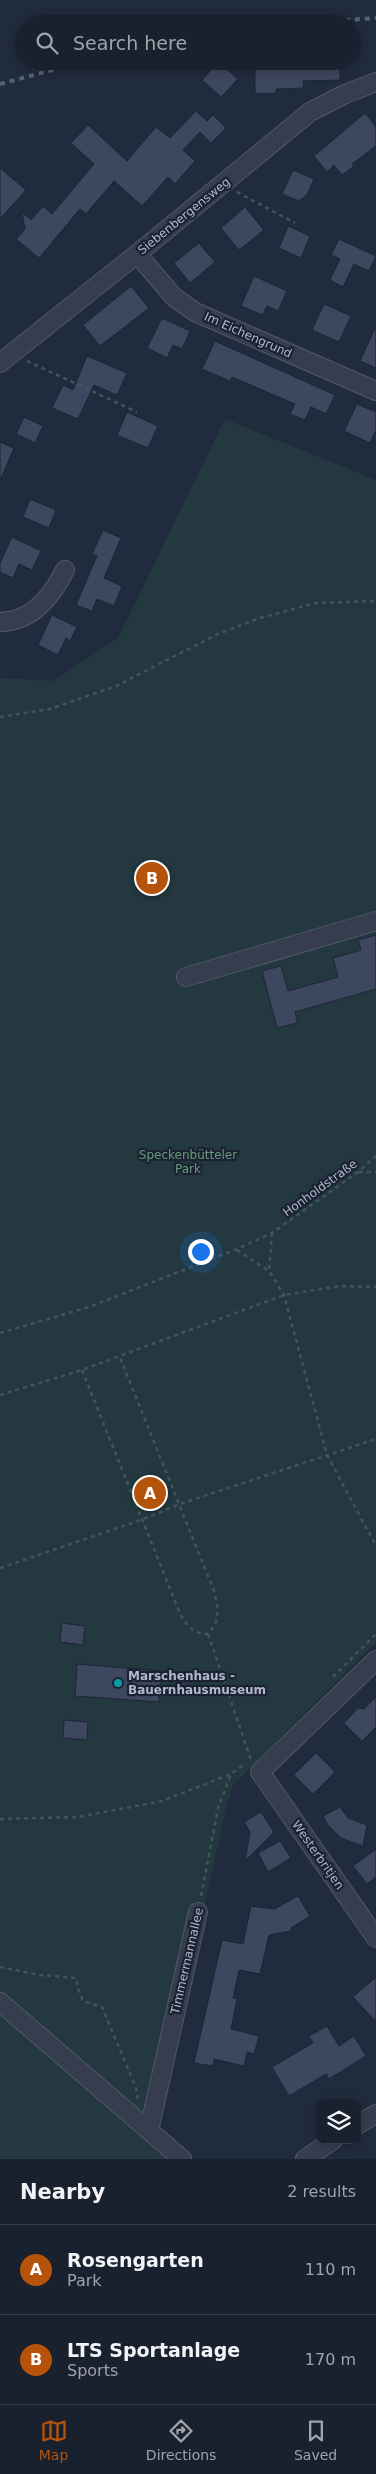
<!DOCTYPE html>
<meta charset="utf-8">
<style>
:root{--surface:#19202e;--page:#262d3a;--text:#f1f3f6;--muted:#9fa3aa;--line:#373e4a;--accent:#b45309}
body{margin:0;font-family:"DejaVu Sans",sans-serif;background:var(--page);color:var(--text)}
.controls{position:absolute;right:15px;bottom:15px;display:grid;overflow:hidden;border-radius:10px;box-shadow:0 2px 12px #0003}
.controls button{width:45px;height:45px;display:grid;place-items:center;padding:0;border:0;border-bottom:1px solid var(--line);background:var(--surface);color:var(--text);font:25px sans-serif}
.you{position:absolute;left:200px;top:1251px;width:18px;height:18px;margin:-12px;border:4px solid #fff;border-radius:50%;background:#1a73e8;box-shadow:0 0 0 8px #1a73e833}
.badge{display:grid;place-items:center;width:32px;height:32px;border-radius:50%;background:var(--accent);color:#fff;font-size:16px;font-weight:700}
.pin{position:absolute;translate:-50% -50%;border:2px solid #fff;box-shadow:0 1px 5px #0006}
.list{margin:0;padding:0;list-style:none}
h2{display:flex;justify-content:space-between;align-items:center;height:65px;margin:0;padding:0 20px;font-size:21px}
h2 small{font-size:16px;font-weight:400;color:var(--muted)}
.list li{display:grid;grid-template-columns:32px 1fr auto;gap:15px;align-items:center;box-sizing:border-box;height:90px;padding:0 20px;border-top:1px solid var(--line)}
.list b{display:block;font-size:19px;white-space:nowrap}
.list p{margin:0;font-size:16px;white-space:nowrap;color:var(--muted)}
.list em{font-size:16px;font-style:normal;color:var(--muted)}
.icon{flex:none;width:28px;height:28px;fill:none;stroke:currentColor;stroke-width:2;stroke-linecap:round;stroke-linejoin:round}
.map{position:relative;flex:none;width:376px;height:2159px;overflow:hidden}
.search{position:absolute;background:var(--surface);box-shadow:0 2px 12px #0003;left:15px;right:15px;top:15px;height:55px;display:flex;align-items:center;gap:12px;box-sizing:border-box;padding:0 18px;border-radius:28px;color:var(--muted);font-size:19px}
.sheet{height:245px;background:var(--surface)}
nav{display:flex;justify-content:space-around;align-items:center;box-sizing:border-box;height:70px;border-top:1px solid var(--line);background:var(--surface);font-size:14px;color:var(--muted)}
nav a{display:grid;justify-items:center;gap:2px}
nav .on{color:var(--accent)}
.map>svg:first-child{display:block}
</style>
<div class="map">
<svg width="376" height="2159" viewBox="0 0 376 2159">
<rect width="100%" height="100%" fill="#212b3e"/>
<path fill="#23393f" d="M225 419 376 480V1642L233 1785 226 1808 156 2130 190 2159H0V678L53 681 118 638Z"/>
<path fill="#3d475f" stroke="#1d2435" d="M309 61H340V80L303 81 304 88 276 89V93L255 94V65L309 64Z
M218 62 238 79 221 97 202 80Z
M196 111 207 121 213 115 226 128 211 143 200 132 183 150 195 161 175 184 168 177 142 206 114 181 86 214 80 209 39 258 16 239 25 229 22 212 31 220 43 206 52 214 94 164 71 143 88 125 127 161 156 127 170 138Z
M365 113 376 127V146L352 164 354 166 342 175 334 165 327 172 314 156Z
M0 168 26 190 0 219Z
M293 170 314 179 307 195 299 201 282 194Z
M245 207 264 230 239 250 221 228Z
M288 226 310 236 301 258 279 248Z
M339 239 376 256 369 271 354 264 343 287 330 280 340 259 331 255Z
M199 243 215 262 190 283 174 263Z
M254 276 287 291 278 311 267 306 263 315 241 306Z
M131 286 149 308 100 346 83 325Z
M324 304 351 316 339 342 312 330Z
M162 318 190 331 182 349 173 345 167 358 147 348Z
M376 326V368L360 361Z
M215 341 335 395 326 414 311 407 305 420 290 414 295 404 232 377 230 381 202 369Z
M87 356 127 373 117 395 94 385 78 419 52 408 63 385 73 390Z
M357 404 376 412V430L370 443 344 431Z
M127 412 158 426 148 448 117 435Z
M24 417 43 426 35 443 16 434Z
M0 442 14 448 0 481Z
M30 499 56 510 49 528 23 517Z
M103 530 121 538 104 578 122 586 114 606 97 599 92 611 76 605 97 556 92 554Z
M12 537 41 551 32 570 19 564 13 578 0 572V563Z
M52 615 77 627 70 641 66 638 58 655 38 645Z
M376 935V989L295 1012 298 1023 277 1028 262 971 281 966 288 991 338 977 333 958 361 950 358 940Z
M62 1623 85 1626 83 1645 60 1642Z
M77 1664 161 1671 159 1702 75 1696Z
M376 1697V1727L362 1741 344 1723 358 1708 364 1709Z
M64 1720 88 1722 87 1740 63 1738Z
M316 1753 335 1772 313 1794 294 1775Z
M340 1807 348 1818 367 1825 363 1846 341 1838 328 1825 323 1816Z
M261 1812 274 1832 245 1861 250 1832 244 1822Z
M280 1841 291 1858 268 1872 258 1853Z
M376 1849V1877L367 1884 353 1866Z
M298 1896 310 1916 291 1928V1931L269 1935 260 1974 239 1970 233 1998 237 1999 231 2029 259 2036 254 2054 247 2052 244 2066 214 2059 213 2066 194 2063 222 1940 243 1944 251 1906 275 1909Z
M376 1977V2022L353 1997Z
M327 2026 339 2046 354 2036 366 2056 329 2079 326 2074 289 2096 272 2067 313 2043 309 2036Z"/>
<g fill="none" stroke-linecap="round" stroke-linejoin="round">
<defs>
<path id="minor" d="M137 254 174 297 195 312 376 391
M0 363 137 254 310 112 345 94 376 82
M0 622C32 622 52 596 65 570
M186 977 376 921
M376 1660 260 1772 376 1938
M0 2002 182 2159
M357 2125 376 2114
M149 2130 198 1912
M305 2159 333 2140"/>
</defs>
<use href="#minor" stroke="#515869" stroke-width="20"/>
<path stroke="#41565c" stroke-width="2.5" stroke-dasharray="4 4" stroke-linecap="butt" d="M237 192 295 223
M27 361 137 412
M0 717 50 709 116 686 218 634 260 618 316 603 376 601
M359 1172H376
M272 1233 269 1271 284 1295 327 1455 376 1546
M237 1250 269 1271
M0 1333 89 1307 237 1249 272 1233 358 1172 376 1156
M82 1370 181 1616C189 1627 194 1634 208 1634 221 1620 218 1608 214 1591L119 1355
M0 1395 82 1370 284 1295 340 1286 376 1287
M0 1568 141 1520 180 1504 376 1439
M208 1634 251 1760
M333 1677 376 1634
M0 1819 78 1817 162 1801 231 1774
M201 1896 218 1808 231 1774 246 1763
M0 1967 40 1975 76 1978 78 1989 83 2001 102 2007 136 2088 138 2099"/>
<use href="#minor" stroke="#353d4e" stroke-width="18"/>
<path stroke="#576175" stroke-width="4" stroke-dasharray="5 5" stroke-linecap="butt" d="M285 24 376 18
M0 84 86 61"/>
</g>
<circle fill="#0f9aa8" stroke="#1b2233" stroke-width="2" cx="118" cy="1683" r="5"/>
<g text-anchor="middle" stroke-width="4.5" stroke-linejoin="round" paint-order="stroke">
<g font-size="12" fill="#b1b8c9" stroke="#1b2233">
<text transform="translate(184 216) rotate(-39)" y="4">Siebenbergensweg</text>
<text transform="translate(248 335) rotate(24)" y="4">Im Eichengrund</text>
<text transform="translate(320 1188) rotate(-36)" y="4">Honholdstraße</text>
<text transform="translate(318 1855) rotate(55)" y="4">Westerbritjen</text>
<text transform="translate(187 1961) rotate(-77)" y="4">Timmermannallee</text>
</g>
<g font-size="12" fill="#669c78" stroke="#1b2233">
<text x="188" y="1159">Speckenbütteler<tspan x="188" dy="14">Park</tspan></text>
</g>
<g font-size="12" font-weight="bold" fill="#b1b8c9" stroke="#1b2233" text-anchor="start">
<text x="128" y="1680">Marschenhaus -<tspan x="128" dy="14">Bauernhausmuseum</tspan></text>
</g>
</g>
</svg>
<div class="controls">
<button><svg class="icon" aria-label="layers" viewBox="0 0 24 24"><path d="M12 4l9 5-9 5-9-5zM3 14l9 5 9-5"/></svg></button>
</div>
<div class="you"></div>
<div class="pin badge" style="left:150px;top:1493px">A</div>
<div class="pin badge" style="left:152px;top:878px">B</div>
<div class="search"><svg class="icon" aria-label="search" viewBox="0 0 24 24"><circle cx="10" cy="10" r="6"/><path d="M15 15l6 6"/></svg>Search here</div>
</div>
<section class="sheet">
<h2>Nearby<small>2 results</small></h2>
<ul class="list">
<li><span class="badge">A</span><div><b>Rosengarten</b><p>Park</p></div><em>110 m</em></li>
<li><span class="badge">B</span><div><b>LTS Sportanlage</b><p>Sports</p></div><em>170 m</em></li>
</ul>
</section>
<nav>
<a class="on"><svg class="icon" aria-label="map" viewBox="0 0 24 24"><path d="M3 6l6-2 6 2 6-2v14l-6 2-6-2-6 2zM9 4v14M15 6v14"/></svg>Map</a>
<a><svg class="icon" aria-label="directions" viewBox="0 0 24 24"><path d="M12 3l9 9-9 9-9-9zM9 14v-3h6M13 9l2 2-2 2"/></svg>Directions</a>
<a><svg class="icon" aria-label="saved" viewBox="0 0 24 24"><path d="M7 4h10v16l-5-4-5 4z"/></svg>Saved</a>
</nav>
